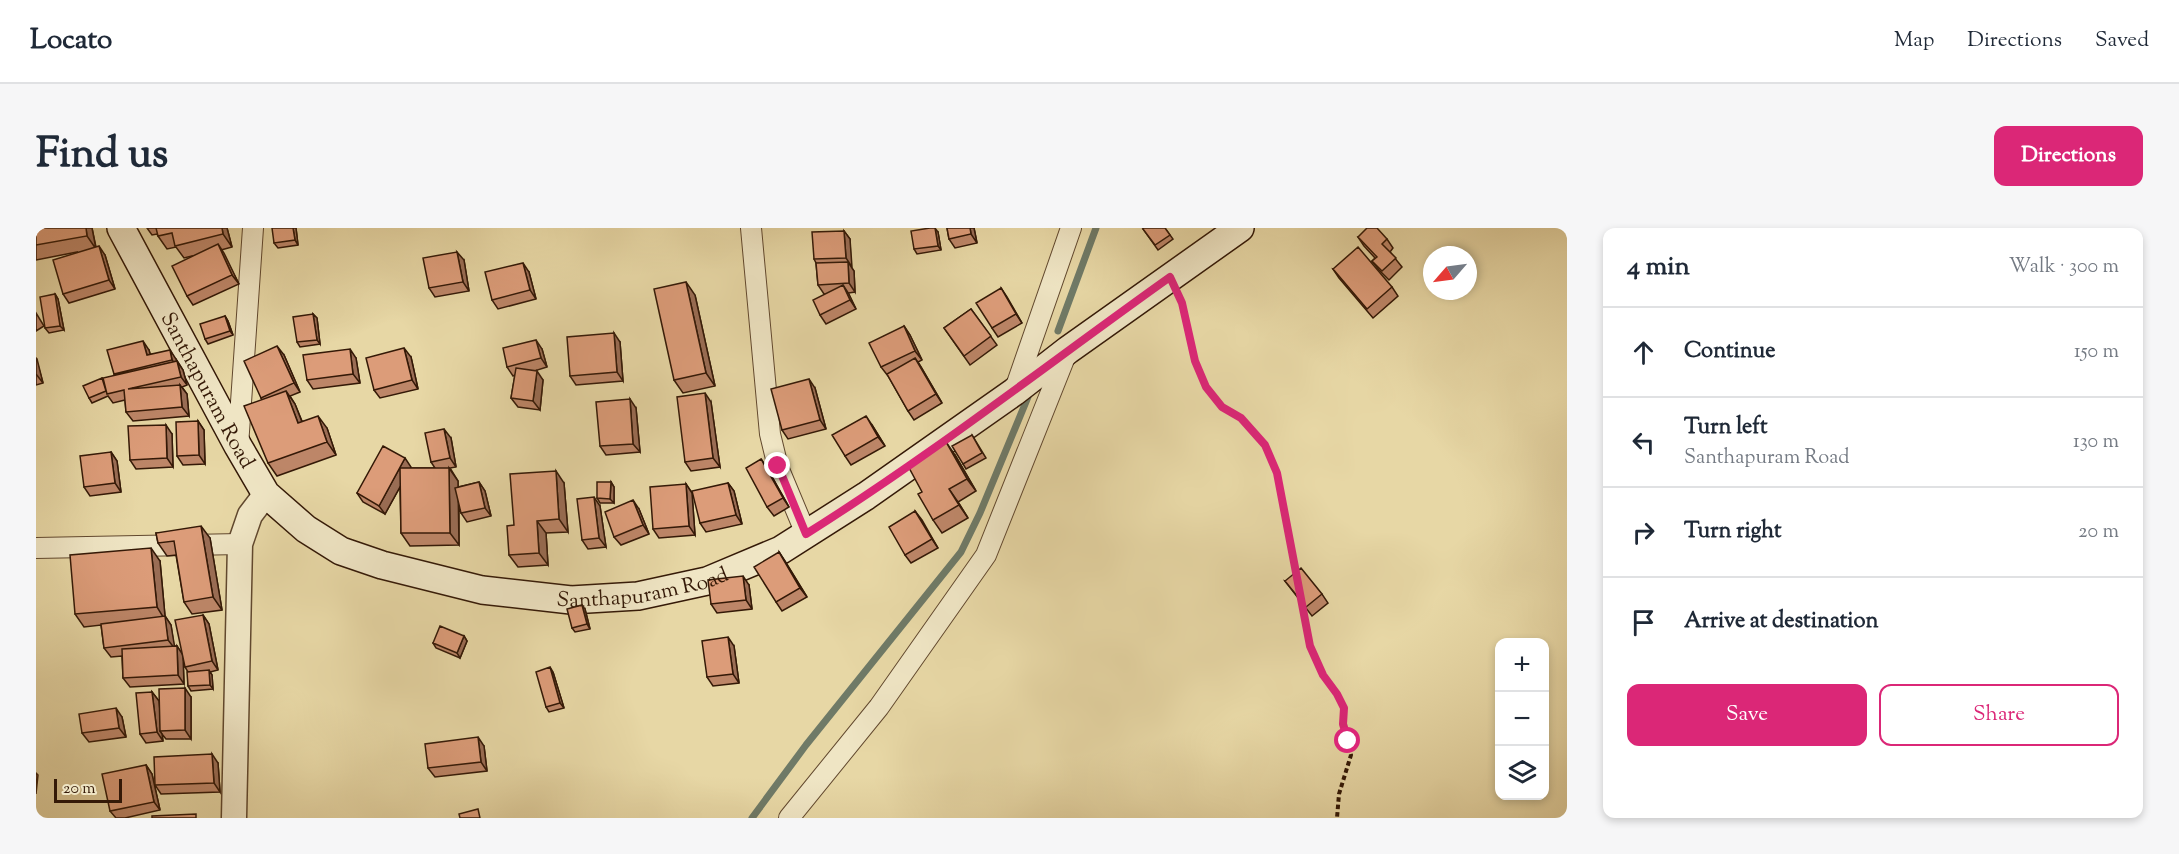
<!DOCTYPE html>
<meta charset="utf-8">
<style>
:root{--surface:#fff;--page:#f6f6f7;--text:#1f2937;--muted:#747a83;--line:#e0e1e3;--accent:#db2777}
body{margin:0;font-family:"Sorts Mill Goudy",serif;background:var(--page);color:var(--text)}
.controls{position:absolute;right:18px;bottom:18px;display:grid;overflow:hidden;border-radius:12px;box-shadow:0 3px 9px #0003}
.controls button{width:54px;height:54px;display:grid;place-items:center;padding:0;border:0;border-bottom:2px solid var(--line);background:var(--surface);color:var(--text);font:30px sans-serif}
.compass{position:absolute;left:1387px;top:18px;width:54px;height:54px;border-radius:50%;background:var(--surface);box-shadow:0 3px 9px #0003;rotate:242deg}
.scale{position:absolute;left:18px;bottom:15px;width:68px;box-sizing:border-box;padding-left:6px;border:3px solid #341907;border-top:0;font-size:16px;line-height:21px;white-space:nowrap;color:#341907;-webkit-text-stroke:4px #efe5c4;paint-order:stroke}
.stop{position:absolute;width:18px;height:18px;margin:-14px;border:4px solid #db2777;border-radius:50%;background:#fff}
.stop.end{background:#db2777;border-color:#fff;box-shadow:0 2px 6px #0008}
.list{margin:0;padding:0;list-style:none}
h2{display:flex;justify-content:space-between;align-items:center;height:78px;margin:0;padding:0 24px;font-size:26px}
h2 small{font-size:20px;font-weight:400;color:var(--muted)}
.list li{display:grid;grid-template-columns:39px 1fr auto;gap:18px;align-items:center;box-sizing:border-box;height:90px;padding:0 24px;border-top:2px solid var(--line)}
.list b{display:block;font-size:22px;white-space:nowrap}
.list p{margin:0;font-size:20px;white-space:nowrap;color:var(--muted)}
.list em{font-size:20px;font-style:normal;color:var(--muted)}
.actions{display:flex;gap:12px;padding:18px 24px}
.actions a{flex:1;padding:14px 0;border:2px solid var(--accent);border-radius:12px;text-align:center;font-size:21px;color:var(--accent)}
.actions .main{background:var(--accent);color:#fff}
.icon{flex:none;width:33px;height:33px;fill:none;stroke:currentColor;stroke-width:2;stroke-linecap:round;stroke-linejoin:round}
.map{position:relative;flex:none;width:1531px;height:590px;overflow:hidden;border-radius:12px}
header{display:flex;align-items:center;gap:36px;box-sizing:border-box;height:84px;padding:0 30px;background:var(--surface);border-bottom:2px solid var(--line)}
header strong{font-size:28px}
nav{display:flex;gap:33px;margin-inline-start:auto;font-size:21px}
.intro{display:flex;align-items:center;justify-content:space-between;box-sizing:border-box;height:144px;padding:0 36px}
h1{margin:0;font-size:42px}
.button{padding:15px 27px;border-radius:12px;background:var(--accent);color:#fff;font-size:21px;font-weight:700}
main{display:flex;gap:36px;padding:0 36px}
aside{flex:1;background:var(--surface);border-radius:12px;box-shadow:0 3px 9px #0003}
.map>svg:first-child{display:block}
</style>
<header>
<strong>Locato</strong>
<nav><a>Map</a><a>Directions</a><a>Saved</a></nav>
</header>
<div class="intro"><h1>Find us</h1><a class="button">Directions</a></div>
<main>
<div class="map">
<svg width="1531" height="590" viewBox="0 0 1531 590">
<rect width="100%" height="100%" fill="#e7d7a5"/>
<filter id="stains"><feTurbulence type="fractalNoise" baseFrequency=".00333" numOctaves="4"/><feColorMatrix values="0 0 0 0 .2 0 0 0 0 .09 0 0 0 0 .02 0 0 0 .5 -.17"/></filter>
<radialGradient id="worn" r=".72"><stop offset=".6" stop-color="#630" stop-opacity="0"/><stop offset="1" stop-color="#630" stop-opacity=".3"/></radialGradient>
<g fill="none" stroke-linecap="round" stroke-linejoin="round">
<path stroke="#6f7a67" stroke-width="7" d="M1022 103 1060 0
M716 590 770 517 925 324 944 285 992 169"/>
<defs>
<path id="minor" d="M715 0 734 206 742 239 770 306
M978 164 1035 0
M202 218 217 0
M0 320 204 316
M753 590 843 479 950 327 1031 124"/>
<path id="tertiary" d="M198 590 204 316 214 287 230 266"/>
<g id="secondary">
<path id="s1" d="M85 0 202 218 230 266 270 301 305 323 346 337 446 362 535 372 602 368 671 353 745 322 830 268 978 164 1032 122 1204 0"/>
</g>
</defs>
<use href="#minor" stroke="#61482e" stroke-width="22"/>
<use href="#tertiary" stroke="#61482e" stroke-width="27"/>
<use href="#secondary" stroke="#341907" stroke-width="30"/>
<path stroke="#341907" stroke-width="4" stroke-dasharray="4.5 3" stroke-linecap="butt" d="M1144 71 1159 133 1170 159 1186 179 1205 190 1229 217 1241 245 1261 347
M1265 372 1274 418 1287 447 1301 466 1308 480 1307 496 1315 527 1303 566 1301 590"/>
<use href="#minor" stroke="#efe5c4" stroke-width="20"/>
<use href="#tertiary" stroke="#efe5c4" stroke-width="24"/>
<use href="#secondary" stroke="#efe5c4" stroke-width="27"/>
</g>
<path fill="#bd8668" stroke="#341907" stroke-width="1.5" d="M0 0H56L60 19 69 27 79 61 33 75 27 66 41 24 0 32Z
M111 0H191L196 19 185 22 203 56 157 77 151 68 156 28 148 30 140 19 131 21 122 8 121 6 116 7Z
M260 0 262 17 242 20 238 15Z
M911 0H938L941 15 919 20 913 11Z
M1129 0 1137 11 1122 22 1107 1Z
M808 3 814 11 815 39 818 43 819 64 812 65 820 81 790 96 784 87 789 66H788L782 57 780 35 778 31Z
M902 4 905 22 881 26 878 21Z
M1322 9 1351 11 1357 20 1354 24 1366 39 1353 52 1343 42 1336 33 1339 30 1328 18Z
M428 32 433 63 399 69 393 60Z
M1297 41 1356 59 1362 68 1337 90 1303 50Z
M493 44 500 71 462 81 456 72Z
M965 60 986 95 962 109 956 100Z
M19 66 22 71 28 102 13 105 9 100Z
M659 67 679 158 647 165 638 152Z
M935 81 961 117 934 137 908 100Z
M0 85 8 98 0 103Z
M277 86 281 90 284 116 264 119 261 114Z
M189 88 192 93 197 107 172 116 169 111Z
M868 98 874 107 886 132 882 134 906 175 878 192 872 183 852 148 845 139Z
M584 114 587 153 540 157 534 148Z
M506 121 511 139 498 143 507 152 504 182 482 179 475 170 479 147 477 148 471 139Z
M113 122 114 126 140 131 147 142 151 157 146 159 151 166 153 188 97 193 90 184 89 172 77 175 72 168 56 175 53 170 66 150 68 153 79 148 78 146Z
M248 127 264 164 254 168 259 176 266 193 291 200 300 227 241 248 232 235 226 172 225 170Z
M375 129 382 161 344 170 338 162Z
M0 130 7 155 0 157Z
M320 130 324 155 277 161 271 152Z
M779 160 790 201 752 211 746 202Z
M675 174 684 239 655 243 649 234Z
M600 180 604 224 570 227 564 218Z
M162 193 168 202 169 236 147 237 141 228Z
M836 197 849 218 815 237 809 228Z
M136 206 137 239 100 241 94 232Z
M936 207 950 230 930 241 927 236Z
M415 210 420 239 414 240 422 253V259L443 254 449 263 455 288 431 294 425 285 423 277V317L374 318 365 305 364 259 349 286 327 274 321 265 375 239 374 240H399L395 234Z
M75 224 81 233 85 264 54 268 48 259Z
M919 227 940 263 922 274 932 290 906 305 897 292 886 264Z
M725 231 731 240 753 279 738 288 731 279Z
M575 254 578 259V275H564L561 270Z
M528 255 532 304 510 305 512 337 482 339 473 327 478 297Z
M692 255 698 263 706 296 670 304 664 295Z
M650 256 656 265 659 307 623 310 617 301Z
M564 278 570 319 552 321 546 312Z
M603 281 613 306 585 317 578 309Z
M879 283 902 320 875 335 869 327Z
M120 305 174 310 186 382 156 386 148 374 140 327 131 328 122 315Z
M743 324 771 369 746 383 740 374Z
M124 333 129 388 135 397 138 418H141L146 426 167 387 173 396 182 442 174 444 176 447 177 461 155 463 152 458V444L149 439 147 430 148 456 94 459 87 450 86 428 75 429 68 420 65 397 48 399 39 386Z
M1249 353 1286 366 1292 375 1276 388Z
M713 357 716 381 681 385 675 376Z
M549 381 554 401 539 404 536 400Z
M428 408 431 413 424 430 400 420 397 415Z
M698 418 703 455 677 458 671 449Z
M517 444 528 480 513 484 510 479Z
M116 464 123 473 124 481 155 469V511H130L126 506 127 513 110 515 104 506Z
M86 489 90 509 53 514 46 505Z
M448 518 451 543 399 549 392 540Z
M182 535 184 564 125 566 119 557Z
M110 537 116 546 124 582 89 590H80L74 583Z"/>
<path fill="#9a6d55" stroke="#341907" stroke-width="1.5" d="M50 0H56L60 21 51 8Z
M186 0H191L196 19 187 6Z
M257 0H260L262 17 259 12Z
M899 0 902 4 905 22 902 18Z
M934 0H938L941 15 935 6Z
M808 3 814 11 816 39 810 30Z
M182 16 188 25 203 56 196 47Z
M63 18 69 27 79 61 73 52Z
M421 24 428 32 433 63 427 54Z
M812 34 818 43 819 64 813 55Z
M487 35 493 44 500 71 494 62Z
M650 54 659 67 679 158 670 145Z
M807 57 813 66 820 81 814 72Z
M965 60 971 69 986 95 980 86Z
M19 66 22 71 28 102 24 98Z
M277 86 281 90 284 116 281 112Z
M189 88 192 93 197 107 194 103Z
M868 98 874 107 886 132 879 123Z
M578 105 584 114 587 153 581 144Z
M500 112 506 121 511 139 505 130Z
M107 113 113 122 117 136 111 127Z
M241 118 248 127 264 164 258 155Z
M368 120 375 129 382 161 376 152Z
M314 121 320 130 324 155 317 146Z
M134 122 140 131 143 140 136 132Z
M0 130 1 131 7 155 0 146Z
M879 130 885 139 906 175 900 166Z
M141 133 147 142 151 157 145 149Z
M501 143 507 152 504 182 497 173Z
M773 151 779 160 790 201 784 192Z
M144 157 151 166 153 188 146 179Z
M250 163 259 176 271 207 262 195Z
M669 165 675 174 684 239 677 230Z
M594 171 600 180 604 224 597 216Z
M282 188 291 200 300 227 291 214Z
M830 188 836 197 849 218 842 209Z
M162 193 168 202 169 236 163 227Z
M130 197 136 206 137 239 131 230Z
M408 201 415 210 420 239 414 230Z
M910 214 919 227 940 263 931 251Z
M75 224 81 233 85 264 79 255Z
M369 230 375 239 349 286 343 278Z
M725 231 731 240 753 279 747 270Z
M413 240 422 253 423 317 414 305Z
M520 243 528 255 532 304 523 291Z
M443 254 449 263 455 288 449 280Z
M575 254 578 259V275L574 271Z
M692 255 698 263 706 296 700 287Z
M650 256 656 265 659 307 653 298Z
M913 261 922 274 932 290 923 277Z
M558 269 564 278 570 319 563 310Z
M597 272 603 281 613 306 607 297Z
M879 283 886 292 902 320 896 311Z
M501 293 510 305 512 337 503 325Z
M165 298 174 310 186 382 177 369Z
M115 320 124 333 129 388 135 397 139 421 132 412 129 392 121 379Z
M743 324 749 333 771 369 764 360Z
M707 348 713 357 716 381 710 372Z
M546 377 549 381 554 401 551 396Z
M167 387 173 396 182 442 176 433Z
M428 408 431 413 424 430 421 425Z
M692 409 698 418 703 455 697 446Z
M141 418 147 427 148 456 142 447Z
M514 439 517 444 528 480 524 475Z
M173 442 176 447 177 461 174 457Z
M149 460 155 469V511L149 502Z
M116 464 123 473 126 502 124 503 126 506 127 513 121 504Z
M80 480 86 489 90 509 83 500Z
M442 509 448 518 451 543 445 534Z
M176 526 182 535 184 564 178 555Z
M110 537 116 546 124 582 118 574Z
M0 545 2 547 0 566Z"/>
<path fill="#dc9c79" stroke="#341907" stroke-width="1.5" d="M0 0H50L51 8 0 17Z
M120 0H186L187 6 139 18 136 5 122 8Z
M236 0H257L259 12 238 15Z
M894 0H899L902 18 878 21 875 3Z
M911 0H934L935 6 913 11Z
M1107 0H1129L1134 7 1119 17 1107 1Z
M1331 0H1341L1351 11 1346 16 1360 30 1346 43 1336 33 1341 29 1322 9Z
M808 3 810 30 778 31 776 4Z
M182 16 196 47 151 68 136 38Z
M63 18 73 52 27 66 17 32Z
M1322 19 1356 59 1331 81 1297 41Z
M421 24 427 54 393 60 387 30Z
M812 34 813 55 782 57 780 35Z
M487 35 494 62 456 72 449 44Z
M650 54 670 145 638 152 618 61Z
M807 57 814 72 784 87 777 72Z
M965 60 980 86 956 100 940 75Z
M19 66 24 98 9 100 4 69Z
M935 81 955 108 928 128 908 100Z
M277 86 281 112 261 114 257 89Z
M189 88 194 103 169 111 164 96Z
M868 98 879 123 845 139 833 115Z
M578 105 581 144 534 148 531 109Z
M500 112 505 130 471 139 467 120Z
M107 113 111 127 134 122 136 132 78 146 71 122Z
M241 118 258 155 225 170 208 133Z
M368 120 376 152 338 162 330 130Z
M314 121 317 146 271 152 267 127Z
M879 130 900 166 872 183 851 146Z
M141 133 145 149 92 161 144 157 146 179 90 184 88 162 71 166 67 150Z
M480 140 501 143 497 173 475 170Z
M66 150 70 163 53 170 47 158Z
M773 151 784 192 746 202 735 161Z
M250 163 262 195 282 188 291 214 232 235 208 178Z
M669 165 677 230 649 234 641 169Z
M594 171 597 216 564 218 560 174Z
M830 188 842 209 809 228 796 207Z
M162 193 163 227 141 228 140 194Z
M130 197 131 230 94 232 92 198Z
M408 201 414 230 395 234 389 205Z
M936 207 946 225 927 236 916 218Z
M910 214 931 251 913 261 923 277 897 292 882 266 886 264 871 236Z
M347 218 369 230 343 278 321 265Z
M75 224 79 255 48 259 44 228Z
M725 231 747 270 731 279 710 240Z
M364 240H413L414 305H365Z
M520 243 523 291 501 293 503 325 473 327 471 298 478 297 474 246Z
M443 254 449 280 425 285 419 260Z
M561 254H575L574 271 561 270Z
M692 255 700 287 664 295 656 263Z
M650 256 653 298 617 301 614 259Z
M558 269 563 310 546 312 541 271Z
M597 272 607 297 578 309 569 284Z
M879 283 896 311 869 327 853 299Z
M165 298 177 369 148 374 138 313 122 315 120 305Z
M115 320 121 379 39 386 34 327Z
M743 324 764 360 740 374 718 339Z
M1265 340 1286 366 1270 379 1249 353Z
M707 348 710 372 675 376 672 352Z
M546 377 551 396 536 400 531 381Z
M167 387 176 433 149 439 139 392Z
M129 388 132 412 68 420 65 396Z
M404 398 428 408 421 425 397 415Z
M692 409 697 446 671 449 666 413Z
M141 418 142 447 87 450 86 421Z
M514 439 524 475 510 479 500 444Z
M173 442 174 457 152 458 151 444Z
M149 460V502L124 503 123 461Z
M116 464 121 504 104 506 100 465Z
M80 480 83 500 46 505 43 486Z
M442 509 445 534 392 540 389 516Z
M176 526 178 555 119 557 118 529Z
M110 537 118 574 74 583 66 546Z
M442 581 444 590H424L423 586Z
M160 586V590H116V588Z"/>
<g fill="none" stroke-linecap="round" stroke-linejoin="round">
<path stroke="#db2777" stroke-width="8" d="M742 238 770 306C896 227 1013 135 1134 49L1146 75 1159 133 1170 159 1186 179 1205 190 1229 217 1241 245 1274 418 1287 447 1301 466 1308 480 1307 496 1312 513"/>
</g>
<g text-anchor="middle" stroke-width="5" stroke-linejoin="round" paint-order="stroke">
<g font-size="21" fill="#341907" stroke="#efe5c4">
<text dy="7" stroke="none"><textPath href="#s1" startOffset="184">Santhapuram Road</textPath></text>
<text dy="7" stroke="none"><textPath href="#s1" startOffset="706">Santhapuram Road</textPath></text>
</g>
</g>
<rect width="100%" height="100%" filter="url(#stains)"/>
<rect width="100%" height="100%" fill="url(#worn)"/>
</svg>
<div class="controls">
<button>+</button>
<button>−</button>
<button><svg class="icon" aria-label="layers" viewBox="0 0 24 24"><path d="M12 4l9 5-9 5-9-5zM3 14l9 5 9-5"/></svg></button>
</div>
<svg class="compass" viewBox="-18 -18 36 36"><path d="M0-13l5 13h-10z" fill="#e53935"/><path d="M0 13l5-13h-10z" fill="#747a83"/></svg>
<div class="scale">20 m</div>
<div class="stop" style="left:1312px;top:513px"></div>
<div class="stop end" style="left:742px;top:238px"></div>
</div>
<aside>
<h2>4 min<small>Walk · 300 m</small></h2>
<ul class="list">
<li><svg class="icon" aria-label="ahead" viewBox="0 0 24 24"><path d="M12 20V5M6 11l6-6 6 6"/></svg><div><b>Continue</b></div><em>150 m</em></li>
<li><svg class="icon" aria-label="left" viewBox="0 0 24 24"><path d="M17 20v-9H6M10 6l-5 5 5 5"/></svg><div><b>Turn left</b><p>Santhapuram Road</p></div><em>130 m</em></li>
<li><svg class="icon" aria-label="right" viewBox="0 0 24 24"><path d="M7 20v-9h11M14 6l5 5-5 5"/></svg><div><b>Turn right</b></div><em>20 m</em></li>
<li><svg class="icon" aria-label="arrive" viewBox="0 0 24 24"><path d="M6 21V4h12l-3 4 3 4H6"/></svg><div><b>Arrive at destination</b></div></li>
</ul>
<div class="actions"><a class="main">Save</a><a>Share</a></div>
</aside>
</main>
